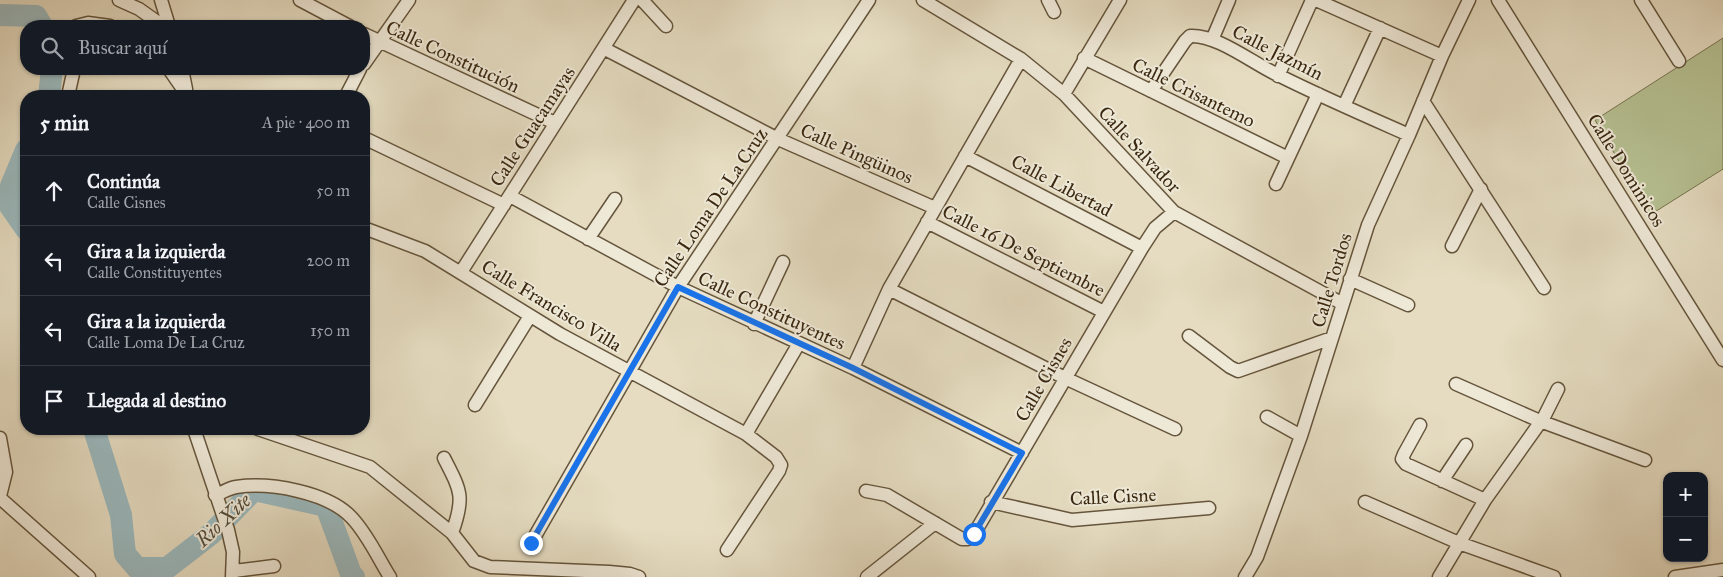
<!DOCTYPE html>
<html lang="es">
<meta charset="utf-8">
<style>
:root{--surface:#171b24;--page:#242831;--text:#f1f3f6;--muted:#9ea1a6;--line:#363941}
body{margin:0;font-family:"IM FELL Great Primer",serif;background:var(--page);color:var(--text)}
.controls{position:absolute;right:15px;bottom:15px;display:grid;overflow:hidden;border-radius:10px;box-shadow:0 1px 4px #0004}
.controls button{width:45px;height:45px;display:grid;place-items:center;padding:0;border:0;border-bottom:1px solid var(--line);background:var(--surface);color:var(--text);font:25px sans-serif}
.stop{position:absolute;width:15px;height:15px;margin:-11px;border:4px solid #1a73e8;border-radius:50%;background:#fff}
.stop.end{background:#1a73e8;border-color:#fff;box-shadow:0 1px 5px #0008}
.list{margin:0;padding:0;list-style:none}
h2{display:flex;justify-content:space-between;align-items:center;height:65px;margin:0;padding:0 20px;font-size:21px}
h2 small{font-size:16px;font-weight:400;color:var(--muted)}
.list li{display:grid;grid-template-columns:32px 1fr auto;gap:15px;align-items:center;box-sizing:border-box;height:70px;padding:0 20px;border-top:1px solid var(--line)}
.list b{display:block;font-size:19px;white-space:nowrap}
.list p{margin:0;font-size:16px;white-space:nowrap;color:var(--muted)}
.list em{font-size:16px;font-style:normal;color:var(--muted)}
.icon{flex:none;width:28px;height:28px;fill:none;stroke:currentColor;stroke-width:2;stroke-linecap:round;stroke-linejoin:round}
.map{position:relative;flex:none;width:1723px;height:577px;overflow:hidden}
.search{position:absolute;background:var(--surface);box-shadow:0 1px 4px #0004;left:20px;top:20px;width:350px;height:55px;display:flex;align-items:center;gap:12px;box-sizing:border-box;padding:0 18px;border-radius:20px;color:var(--muted);font-size:19px}
.panel{position:absolute;background:var(--surface);box-shadow:0 1px 4px #0004;left:20px;top:90px;width:350px;height:345px;border-radius:20px}
.map>svg:first-child{display:block}
</style>
<div class="map">
<svg width="1723" height="577" viewBox="0 0 1723 577">
<rect width="100%" height="100%" fill="#e5dcc1"/>
<filter id="stains"><feTurbulence type="fractalNoise" baseFrequency=".004" numOctaves="4"/><feColorMatrix values="0 0 0 0 .2 0 0 0 0 .09 0 0 0 0 .02 0 0 0 .5 -.17"/></filter>
<radialGradient id="worn" r=".72"><stop offset=".6" stop-color="#630" stop-opacity="0"/><stop offset="1" stop-color="#630" stop-opacity=".3"/></radialGradient>
<path fill="#b6c092" stroke="#787451" d="M1723 38V169L1650 215 1595 120Z"/>
<g fill="none" stroke-linecap="round" stroke-linejoin="round">
<path stroke="#9bb9be" stroke-width="22" d="M0 15 36 16 42 26
M49 96 52 69
M26 150 11 186 10 206 26 229
M94 429 121 515 125 554 137 568H167L211 534 254 490 326 506 351 574 354 577"/>
<defs>
<path id="minor" d="M119 0 139 9 163 26
M161 0 169 26
M300 0 349 26
M642 0 666 26
M923 0 1021 59 1064 94 1174 212 1343 304
M1048 0 1054 12
M1316 0 1442 56
M1498 0 1723 360
M1641 0 1679 61
M76 26 88 23 110 26
M364 34 555 123
M1212 40 1229 0
M605 49 778 139 935 208
M1084 58 1288 158
M364 64 409 0
M169 69 187 95
M182 69 186 89
M1278 76 1312 0
M1151 91 1185 41 1190 36C1217 34 1255 65 1280 76 1322 97 1366 116 1409 135
M1064 94 1120 0
M68 96 74 69
M346 96 360 69
M1423 101 1544 288
M1344 106 1380 28
M364 138 504 205
M965 156 1142 248
M1276 184 1318 94
M510 196 678 287 853 368 1022 453
M927 222 1104 312
M364 228 425 251 560 334 746 434 776 457 781 465 779 471 727 550
M588 239 615 199
M1452 246 1481 189
M461 272 634 0
M1350 279 1408 305
M889 289 1065 378 1175 429
M754 324 783 262
M1189 336 1230 367 1238 371 1332 338
M853 368 889 289 1021 59
M1456 384 1540 421 1645 460
M475 405 530 316
M1267 417 1301 436
M1420 425 1404 454 1402 459 1406 464 1485 500
M194 429 228 530 233 552 232 577
M258 429 370 467 452 533 474 561 490 567 609 572 630 574 639 577
M746 434 798 345
M0 438 6 472 0 496
M444 458C461 491 465 497 452 533
M1442 481 1466 445
M866 491 887 495 962 539H968L974 534 1142 248 1155 228 1174 212
M215 495C222 493 229 488 236 487 270 482 328 492 352 518 368 535 378 558 390 577
M0 498 89 577
M991 502 1072 520 1209 508
M1365 502 1459 543 1554 577
M531 543 678 287 869 0
M234 571 274 566
M867 577 935 523
M1245 577 1257 557 1301 436 1368 225 1409 135 1442 56 1469 0
M1439 577 1485 500 1544 417 1558 389
M1675 577 1723 570"/>
</defs>
<use href="#minor" stroke="#65553c" stroke-width="15"/>
<use href="#minor" stroke="#eee8d7" stroke-width="12"/>
</g>
<g fill="none" stroke-linecap="round" stroke-linejoin="round">
<path stroke="#1a73e8" stroke-width="6" d="M531 543 678 287 853 368 1022 453 974 534"/>
</g>
<g text-anchor="middle" stroke-width="4" stroke-linejoin="round" paint-order="stroke">
<g font-size="19" fill="#3a2810" stroke="#eee8d7">
<text transform="translate(1278 52) rotate(27)" y="7">Calle Jazmín</text>
<text transform="translate(453 56) rotate(25)" y="7">Calle Constitución</text>
<text transform="translate(1194 92) rotate(26)" y="7">Calle Crisantemo</text>
<text transform="translate(532 126) rotate(-57)" y="7">Calle Guacamayas</text>
<text transform="translate(1140 149) rotate(47)" y="7">Calle Salvador</text>
<text transform="translate(857 153) rotate(24)" y="7">Calle Pingüinos</text>
<text transform="translate(1627 170) rotate(58)" y="7">Calle Dominicos</text>
<text transform="translate(1062 185) rotate(28)" y="7">Calle Libertad</text>
<text transform="translate(710 207) rotate(-56)" y="7">Calle Loma De La Cruz</text>
<text transform="translate(1024 250) rotate(27)" y="7">Calle 16 De Septiembre</text>
<text transform="translate(1331 280) rotate(-73)" y="7">Calle Tordos</text>
<text transform="translate(552 305) rotate(31)" y="7">Calle Francisco Villa</text>
<text transform="translate(772 310) rotate(25)" y="7">Calle Constituyentes</text>
<text transform="translate(1043 379) rotate(-60)" y="7">Calle Cisnes</text>
<text transform="translate(1113 496) rotate(-3)" y="7">Calle Cisne</text>
</g>
<g font-size="20" font-style="italic" fill="#524c3c" stroke="#eee8d7">
<text transform="translate(223 520) rotate(-43)" y="7">Rio Xite</text>
</g>
</g>
<rect width="100%" height="100%" filter="url(#stains)"/>
<rect width="100%" height="100%" fill="url(#worn)"/>
</svg>
<div class="controls">
<button>+</button>
<button>−</button>
</div>
<div class="stop" style="left:974px;top:534px"></div>
<div class="stop end" style="left:531px;top:543px"></div>
<div class="search"><svg class="icon" aria-label="search" viewBox="0 0 24 24"><circle cx="10" cy="10" r="6"/><path d="M15 15l6 6"/></svg>Buscar aquí</div>
<section class="panel">
<h2>5 min<small>A pie · 400 m</small></h2>
<ul class="list">
<li><svg class="icon" aria-label="ahead" viewBox="0 0 24 24"><path d="M12 20V5M6 11l6-6 6 6"/></svg><div><b>Continúa</b><p>Calle Cisnes</p></div><em>50 m</em></li>
<li><svg class="icon" aria-label="left" viewBox="0 0 24 24"><path d="M17 20v-9H6M10 6l-5 5 5 5"/></svg><div><b>Gira a la izquierda</b><p>Calle Constituyentes</p></div><em>200 m</em></li>
<li><svg class="icon" aria-label="left" viewBox="0 0 24 24"><path d="M17 20v-9H6M10 6l-5 5 5 5"/></svg><div><b>Gira a la izquierda</b><p>Calle Loma De La Cruz</p></div><em>150 m</em></li>
<li><svg class="icon" aria-label="arrive" viewBox="0 0 24 24"><path d="M6 21V4h12l-3 4 3 4H6"/></svg><div><b>Llegada al destino</b></div></li>
</ul>
</section>
</div>
